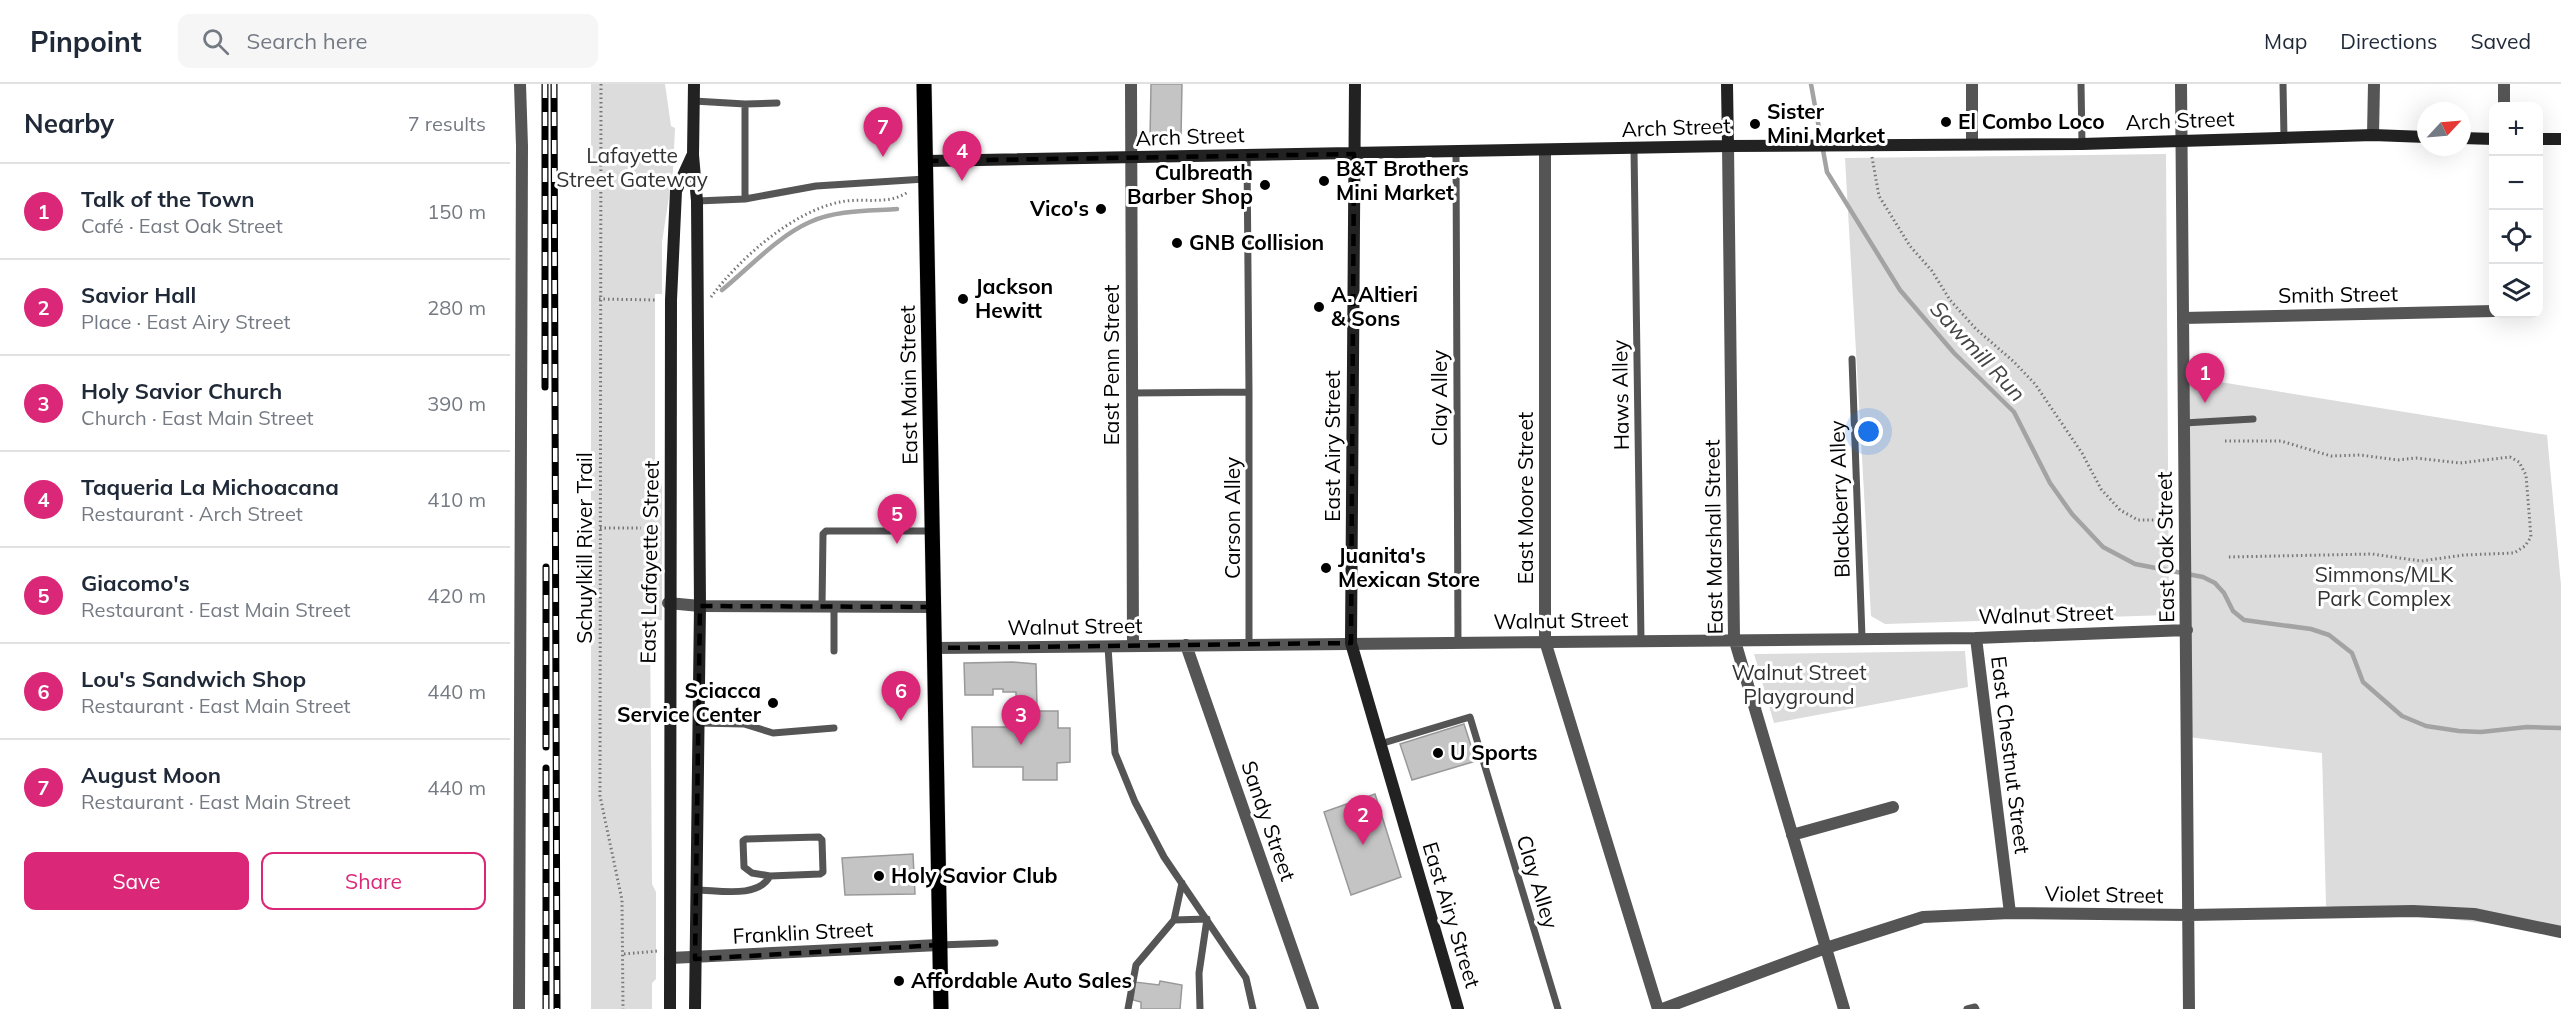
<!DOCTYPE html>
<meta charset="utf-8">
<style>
:root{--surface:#fff;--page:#f6f6f7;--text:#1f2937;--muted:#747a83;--line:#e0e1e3;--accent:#db2777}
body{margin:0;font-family:Mulish,sans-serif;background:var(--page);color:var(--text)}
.controls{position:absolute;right:18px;top:18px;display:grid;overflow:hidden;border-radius:12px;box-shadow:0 6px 24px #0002}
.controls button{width:54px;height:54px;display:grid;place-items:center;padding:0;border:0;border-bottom:2px solid var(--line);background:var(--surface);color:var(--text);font:30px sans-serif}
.compass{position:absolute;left:1907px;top:18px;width:54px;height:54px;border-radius:50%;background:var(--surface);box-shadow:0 6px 24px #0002;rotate:64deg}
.you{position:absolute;left:1359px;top:348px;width:21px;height:21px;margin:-15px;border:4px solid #fff;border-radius:50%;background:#1a73e8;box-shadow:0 0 0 9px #1a73e833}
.badge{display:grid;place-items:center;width:39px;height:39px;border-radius:50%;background:var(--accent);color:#fff;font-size:20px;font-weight:700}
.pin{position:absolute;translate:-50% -50px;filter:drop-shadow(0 2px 3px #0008)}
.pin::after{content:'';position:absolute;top:32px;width:21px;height:18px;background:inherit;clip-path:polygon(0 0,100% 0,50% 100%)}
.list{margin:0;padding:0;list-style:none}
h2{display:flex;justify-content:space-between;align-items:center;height:78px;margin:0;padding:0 24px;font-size:26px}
h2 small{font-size:20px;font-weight:400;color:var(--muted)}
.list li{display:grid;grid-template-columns:39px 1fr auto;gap:18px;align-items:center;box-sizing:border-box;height:96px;padding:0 24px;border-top:2px solid var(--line)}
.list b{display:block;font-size:22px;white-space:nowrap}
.list p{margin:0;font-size:20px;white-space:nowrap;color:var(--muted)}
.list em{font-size:20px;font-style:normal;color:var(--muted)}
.actions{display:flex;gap:12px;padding:18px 24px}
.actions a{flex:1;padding:14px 0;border:2px solid var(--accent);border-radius:12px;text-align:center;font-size:21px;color:var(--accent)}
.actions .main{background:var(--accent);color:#fff}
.icon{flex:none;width:33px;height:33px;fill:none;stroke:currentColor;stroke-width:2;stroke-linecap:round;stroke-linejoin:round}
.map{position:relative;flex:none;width:2051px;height:925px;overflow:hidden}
header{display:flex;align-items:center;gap:36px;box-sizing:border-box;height:84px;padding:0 30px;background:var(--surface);border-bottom:2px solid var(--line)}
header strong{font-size:28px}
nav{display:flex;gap:33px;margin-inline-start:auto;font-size:21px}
.search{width:420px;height:54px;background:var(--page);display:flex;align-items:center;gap:15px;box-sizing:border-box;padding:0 21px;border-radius:12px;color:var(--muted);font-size:22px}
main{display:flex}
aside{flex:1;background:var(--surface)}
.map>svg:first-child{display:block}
</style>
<header>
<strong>Pinpoint</strong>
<div class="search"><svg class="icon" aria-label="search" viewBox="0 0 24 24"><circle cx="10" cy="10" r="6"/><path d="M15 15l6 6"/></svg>Search here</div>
<nav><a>Map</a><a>Directions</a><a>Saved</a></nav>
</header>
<main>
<aside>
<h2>Nearby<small>7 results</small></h2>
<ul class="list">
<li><span class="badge">1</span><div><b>Talk of the Town</b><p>Café · East Oak Street</p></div><em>150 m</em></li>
<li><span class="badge">2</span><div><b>Savior Hall</b><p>Place · East Airy Street</p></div><em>280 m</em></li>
<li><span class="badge">3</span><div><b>Holy Savior Church</b><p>Church · East Main Street</p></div><em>390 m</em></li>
<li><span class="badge">4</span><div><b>Taqueria La Michoacana</b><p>Restaurant · Arch Street</p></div><em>410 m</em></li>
<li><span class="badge">5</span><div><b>Giacomo's</b><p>Restaurant · East Main Street</p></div><em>420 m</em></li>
<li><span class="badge">6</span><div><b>Lou's Sandwich Shop</b><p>Restaurant · East Main Street</p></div><em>440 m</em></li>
<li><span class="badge">7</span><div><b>August Moon</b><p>Restaurant · East Main Street</p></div><em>440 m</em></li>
</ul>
<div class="actions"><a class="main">Save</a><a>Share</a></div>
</aside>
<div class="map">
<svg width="2051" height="925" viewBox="0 0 2051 925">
<rect width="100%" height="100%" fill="#fff"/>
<path fill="#dcdcdc" d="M81 0H155L161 42 165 44 163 87 152 158V210H145V397L152 400V536L140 537 142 800 146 808V895L142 899V925H81Z
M1656 70 1659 531 1375 540 1361 532 1335 74Z
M1673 292 2037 351 2051 501V847L1816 822 1812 669 1678 653Z
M1455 567 1458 603 1264 639 1244 570Z"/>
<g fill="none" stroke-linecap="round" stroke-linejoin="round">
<path stroke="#a3a3a3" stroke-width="4.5" d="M1301 0 1317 88 1390 206 1444 269 1504 328 1540 399 1562 430 1593 463 1625 480 1693 493 1705 499 1714 509 1723 527 1734 536 1801 545 1819 551 1842 569 1853 598 1892 632 1916 642 1949 647 1971 648 2017 643 2051 644
M212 206C239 184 268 152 300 138 326 126 359 127 387 125"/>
</g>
<path fill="#c4c4c4" stroke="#999" stroke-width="1.5" d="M641 0H672L671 53 640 56Z
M503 578 526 580 527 624H506V608H493V605H483V611H455L454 579Z
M509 627H548V644H560V678L547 679V696H513V683H463L462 643H509Z
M954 640 966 677 902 696 890 660Z
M865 710 891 793 841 811 814 728Z
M403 770 405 810 335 811 332 774Z
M650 897 672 901 670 925H631V918L623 916 625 898 649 901Z"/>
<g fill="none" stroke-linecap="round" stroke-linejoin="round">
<defs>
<path id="primary" d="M414 0 431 925"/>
</defs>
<use href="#primary" stroke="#dbdbdb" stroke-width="16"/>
<path stroke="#777" stroke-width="3" stroke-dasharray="1.5 3" stroke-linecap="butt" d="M91 0 90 712 112 816 113 925
M1362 73 1369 112 1400 162 1422 187 1440 216 1466 245 1503 277 1525 300 1572 369 1591 405 1610 426 1628 436H1663
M201 213C230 174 282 128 330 118 353 113 377 122 398 108
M89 215 147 216
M1715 357H1771L1821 372 1850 371 1888 376 1906 374 1950 379 2000 373 2009 378 2016 391 2021 453 2015 462 2004 469 1954 471 1911 477 1862 470 1718 473
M90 444H131
M114 870 148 867"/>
<path stroke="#555" stroke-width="7" d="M1571 0 1572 60
M1773 0 1774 54
M184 17 235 20
M1124 65 1131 556
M946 68 948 559
M737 70 739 308
M235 115V20L267 19
M187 117 235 115 306 102 415 95
M1342 275 1352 553
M621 309 739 308V561
M1674 339 1743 335
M312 523 313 450 316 447H423
M324 523V567
M598 563 605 669 625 718 654 773 736 894 743 925
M188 639 234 640 263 649 324 644
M870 660 960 633 1048 925
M186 806C208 806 248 815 260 792L310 790 313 788 312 756 309 753 236 755 233 757 234 783 242 789 260 792
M664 836 697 835 689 889 690 925
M429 861 485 859
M618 925 626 881 664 836 672 799
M1457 925 1465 923 1466 925"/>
<path stroke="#555" stroke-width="12" d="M621 0 623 562
M1671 0 1679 925
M1994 0V22
M1863 51 1864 0
M1462 60V0
M1218 62 1224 554 1334 925
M1035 67V557L1148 925
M1673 234 1984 227
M158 519 190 522 425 523
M1466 554 1500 829
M676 561 803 925
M425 564 1466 554 1677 546
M1282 751 1383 723
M160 874 429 861
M9 925 12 62 10 0
M1152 925 1316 864 1413 833 1500 829 1679 831 1903 827 1964 830 2051 848"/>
<path stroke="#222" stroke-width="12" d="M184 0 183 71 187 117 190 522 185 925
M845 0 841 559 948 925
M1217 0 1218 62
M1952 54 1984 55
M2028 55H2051
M417 77 1218 62 1572 60 1863 51 1916 53
M160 925 161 216 166 107 182 72"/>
<use href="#primary" stroke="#000" stroke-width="15"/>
<defs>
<path id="rail" d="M35 0V303
M44 0 47 925
M36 483V663
M36 925V684"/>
</defs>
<use href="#rail" stroke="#000" stroke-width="7"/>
<use href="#rail" stroke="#fff" stroke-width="4.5" stroke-dasharray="14" stroke-linecap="butt"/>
</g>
<path fill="none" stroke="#000" stroke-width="4.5" stroke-dasharray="12 8" stroke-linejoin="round" d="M844 70 841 559 425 564 429 861 185 875 190 522 425 523 417 77Z"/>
<g fill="#000" stroke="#fff" stroke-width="2">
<circle cx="1436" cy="38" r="6"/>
<circle cx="1245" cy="40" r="6"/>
<circle cx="814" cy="97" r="6"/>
<circle cx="755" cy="101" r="6"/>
<circle cx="591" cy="125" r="6"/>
<circle cx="667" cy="159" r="6"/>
<circle cx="453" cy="215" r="6"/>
<circle cx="809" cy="223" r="6"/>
<circle cx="816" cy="484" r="6"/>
<circle cx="263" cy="619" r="6"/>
<circle cx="928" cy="669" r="6"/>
<circle cx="369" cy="792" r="6"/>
<circle cx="389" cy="897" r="6"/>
</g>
<g text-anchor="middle" stroke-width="6" stroke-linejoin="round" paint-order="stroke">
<g font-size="21" font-weight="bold" fill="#000" stroke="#fff" text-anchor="start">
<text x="1257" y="35">Sister<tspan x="1257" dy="24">Mini Market</tspan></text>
<text x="1448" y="45">El Combo Loco</text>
<text x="826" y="92">B&amp;T Brothers<tspan x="826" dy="24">Mini Market</tspan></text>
<text x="743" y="96" text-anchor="end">Culbreath<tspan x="743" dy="24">Barber Shop</tspan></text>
<text x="579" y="132" text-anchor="end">Vico's</text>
<text x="679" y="166">GNB Collision</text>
<text x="465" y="210">Jackson<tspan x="465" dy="24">Hewitt</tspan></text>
<text x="821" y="218">A. Altieri<tspan x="821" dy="24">&amp; Sons</tspan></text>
<text x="828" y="479">Juanita's<tspan x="828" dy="24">Mexican Store</tspan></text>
<text x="251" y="614" text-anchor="end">Sciacca<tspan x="251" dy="24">Service Center</tspan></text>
<text x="940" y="676">U Sports</text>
<text x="381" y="799">Holy Savior Club</text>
<text x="401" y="904">Affordable Auto Sales</text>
</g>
<g font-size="21" fill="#000" stroke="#fff">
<text transform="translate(1670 37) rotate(-2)" y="7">Arch Street</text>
<text transform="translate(1166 44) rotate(-2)" y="7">Arch Street</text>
<text transform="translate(680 53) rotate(-2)" y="7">Arch Street</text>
<text transform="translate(1828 211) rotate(-1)" y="7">Smith Street</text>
<text transform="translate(602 281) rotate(-90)" y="7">East Penn Street</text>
<text transform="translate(399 301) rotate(-91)" y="7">East Main Street</text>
<text transform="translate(1111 311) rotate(-91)" y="7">Haws Alley</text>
<text transform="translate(930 314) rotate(-90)" y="7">Clay Alley</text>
<text transform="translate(823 362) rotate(-90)" y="7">East Airy Street</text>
<text transform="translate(1016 414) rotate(-90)" y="7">East Moore Street</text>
<text transform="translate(1330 415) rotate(-92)" y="7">Blackberry Alley</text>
<text transform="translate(723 434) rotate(-90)" y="7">Carson Alley</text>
<text transform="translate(1204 453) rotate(-91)" y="7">East Marshall Street</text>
<text transform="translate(1656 463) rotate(-91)" y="7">East Oak Street</text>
<text transform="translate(75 464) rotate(-90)" y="7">Schuylkill River Trail</text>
<text transform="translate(140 478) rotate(-89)" y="7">East Lafayette Street</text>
<text transform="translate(1536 531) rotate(-2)" y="7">Walnut Street</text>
<text transform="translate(1051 537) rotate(-1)" y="7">Walnut Street</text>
<text transform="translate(565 543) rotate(-1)" y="7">Walnut Street</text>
<text transform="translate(1500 671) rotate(83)" y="7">East Chestnut Street</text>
<text transform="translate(758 737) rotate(71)" y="7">Sandy Street</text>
<text transform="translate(1027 798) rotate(73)" y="7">Clay Alley</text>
<text transform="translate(1594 811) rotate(1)" y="7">Violet Street</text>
<text transform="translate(941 831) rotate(73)" y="7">East Airy Street</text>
<text transform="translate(293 849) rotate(-3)" y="7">Franklin Street</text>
</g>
<g font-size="21" fill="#333" stroke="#fff">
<text x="122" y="79">Lafayette<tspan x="122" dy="24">Street Gateway</tspan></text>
<text x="1874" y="498">Simmons/MLK<tspan x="1874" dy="24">Park Complex</tspan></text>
<text x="1289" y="596">Walnut Street<tspan x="1289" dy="24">Playground</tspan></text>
</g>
<g font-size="22" font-style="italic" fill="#444" stroke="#fff">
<text transform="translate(1468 267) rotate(47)" y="8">Sawmill Run</text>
</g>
</g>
</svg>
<div class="controls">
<button>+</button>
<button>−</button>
<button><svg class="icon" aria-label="locate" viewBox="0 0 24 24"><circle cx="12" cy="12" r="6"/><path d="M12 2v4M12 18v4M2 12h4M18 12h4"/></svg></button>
<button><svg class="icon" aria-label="layers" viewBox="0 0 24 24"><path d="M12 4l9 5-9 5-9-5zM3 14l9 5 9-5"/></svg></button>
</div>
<svg class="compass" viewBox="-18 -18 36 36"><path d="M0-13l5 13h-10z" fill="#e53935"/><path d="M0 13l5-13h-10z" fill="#747a83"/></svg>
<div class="you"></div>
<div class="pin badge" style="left:1695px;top:319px">1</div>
<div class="pin badge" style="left:853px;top:761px">2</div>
<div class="pin badge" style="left:511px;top:661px">3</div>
<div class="pin badge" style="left:452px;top:97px">4</div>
<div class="pin badge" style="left:387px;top:460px">5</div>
<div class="pin badge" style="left:391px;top:637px">6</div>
<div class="pin badge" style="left:373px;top:73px">7</div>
</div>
</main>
